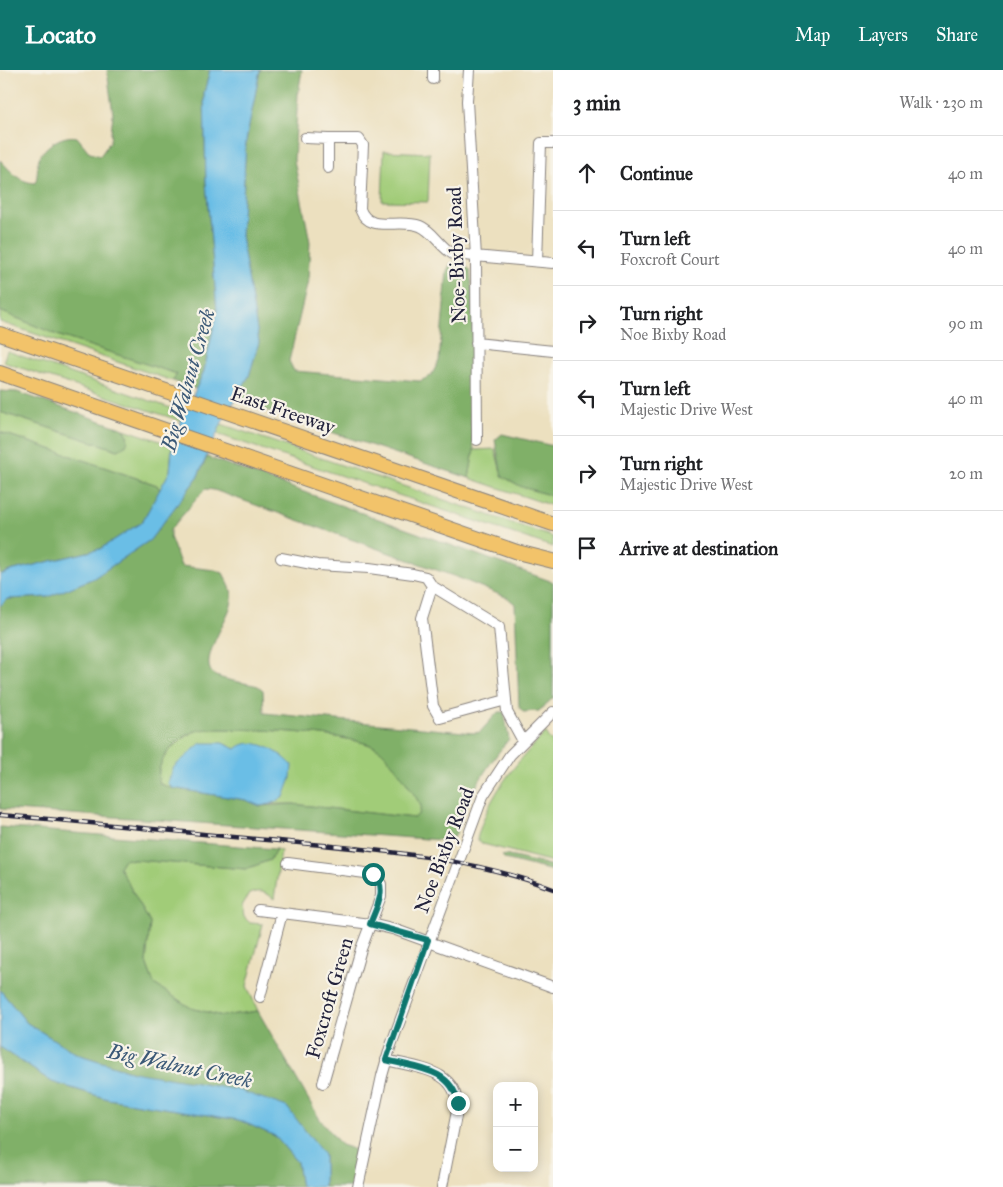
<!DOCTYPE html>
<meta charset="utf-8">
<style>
:root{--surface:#fff;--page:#f2f2f2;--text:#202124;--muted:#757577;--line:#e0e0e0;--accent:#0f766e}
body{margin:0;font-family:"IM FELL Great Primer",serif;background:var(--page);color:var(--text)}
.controls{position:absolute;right:15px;bottom:15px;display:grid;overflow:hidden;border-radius:10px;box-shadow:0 2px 12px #0003}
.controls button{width:45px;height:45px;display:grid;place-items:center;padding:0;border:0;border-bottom:1px solid var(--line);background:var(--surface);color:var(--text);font:25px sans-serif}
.stop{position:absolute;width:15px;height:15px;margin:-11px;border:4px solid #0f766e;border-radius:50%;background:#fff}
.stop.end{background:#0f766e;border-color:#fff;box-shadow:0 1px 5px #0008}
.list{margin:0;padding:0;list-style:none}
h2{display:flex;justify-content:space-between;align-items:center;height:65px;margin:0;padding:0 20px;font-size:21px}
h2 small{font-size:16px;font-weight:400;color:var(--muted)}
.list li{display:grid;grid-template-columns:32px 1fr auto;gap:15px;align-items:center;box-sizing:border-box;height:75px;padding:0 20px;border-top:1px solid var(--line)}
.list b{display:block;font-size:19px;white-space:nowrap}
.list p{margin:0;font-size:16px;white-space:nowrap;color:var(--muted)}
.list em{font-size:16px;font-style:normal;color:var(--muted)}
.icon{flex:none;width:28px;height:28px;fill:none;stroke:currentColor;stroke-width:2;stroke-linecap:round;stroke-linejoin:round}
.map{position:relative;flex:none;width:553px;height:1117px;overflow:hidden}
header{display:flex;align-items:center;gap:30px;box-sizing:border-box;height:70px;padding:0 25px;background:var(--accent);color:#fff}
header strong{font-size:24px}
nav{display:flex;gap:28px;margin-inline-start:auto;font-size:18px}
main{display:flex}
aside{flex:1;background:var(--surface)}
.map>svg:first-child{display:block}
</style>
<header>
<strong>Locato</strong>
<nav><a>Map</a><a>Layers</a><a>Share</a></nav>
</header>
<main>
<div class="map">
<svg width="553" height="1117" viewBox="0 0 553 1117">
<rect width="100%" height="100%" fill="#f7f3e8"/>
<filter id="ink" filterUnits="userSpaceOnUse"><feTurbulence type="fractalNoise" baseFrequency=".02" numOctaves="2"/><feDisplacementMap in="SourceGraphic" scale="10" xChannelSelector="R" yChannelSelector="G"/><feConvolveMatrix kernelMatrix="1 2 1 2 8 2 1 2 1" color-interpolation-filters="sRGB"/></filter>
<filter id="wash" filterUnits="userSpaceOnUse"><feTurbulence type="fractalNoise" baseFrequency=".0096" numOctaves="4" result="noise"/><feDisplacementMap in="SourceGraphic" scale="20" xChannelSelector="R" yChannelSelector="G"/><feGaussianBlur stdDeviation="1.12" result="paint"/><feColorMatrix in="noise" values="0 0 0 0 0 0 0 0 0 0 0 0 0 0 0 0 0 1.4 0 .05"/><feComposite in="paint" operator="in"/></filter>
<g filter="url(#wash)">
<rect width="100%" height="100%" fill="#ece0bf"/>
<path fill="#a1cc78" stroke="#62775a" d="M384 81 430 83 428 132 382 131Z
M0 241 60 266 177 304 173 311 0 252Z
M7 281 185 343 181 351 3 292Z
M0 342 118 380 128 365 124 359 172 375 170 401 160 420 157 415 0 362Z
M221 354 553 467V477L217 364Z
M495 379 502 406 522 417 553 426V436L469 408 474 380Z
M224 659C254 659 358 663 380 680 391 689 414 723 421 736L419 745 414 748 293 734H271L284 727 283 686C264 676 257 670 236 679L222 673 168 713 172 718 160 714C152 691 178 669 196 661 204 658 215 659 224 659Z
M546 662 547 666 553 673V792L483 774 477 769C489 724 515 694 546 662Z
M276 779 281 781 274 829C265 821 260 820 249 824L242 836 244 847 250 853 263 854 247 916 258 941 222 946 191 938 154 914 146 892 150 853 119 797 124 789 246 799 270 790Z"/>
<path fill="#80b068" stroke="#516952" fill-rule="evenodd" d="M107 0H210L204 23 206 112 217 241 204 301 196 319 173 311 177 304 60 266 0 241V90C11 101 18 112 35 113 39 105 36 93 40 86 47 74 64 64 77 67L90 83 100 86 110 72 113 44Z
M260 0H302L298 24 294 90 310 172 308 211 289 291 294 301 420 311 431 306 439 291 447 201 451 193H462L470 200 474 240 471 351 474 380 469 408 235 330 249 306 259 272 241 166 246 71Z
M0 321 17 322 124 359C130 368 129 376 118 380L0 342Z
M0 362 157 415 160 420 142 452 100 479 10 501 0 505Z
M502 364 553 376V426L522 417 502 406 495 370Z
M207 387 553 512V628L539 641 523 642 519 637 515 534 508 528 459 508 214 420 205 419 170 460V467L181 496 215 500 223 503C227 511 233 520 232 529 232 546 197 589 213 604 220 610 248 613 258 616L263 620 264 643 474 663 480 662 498 642H504L509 669C481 704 471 722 456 764L453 768 441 770 0 739V536L7 529 48 527 94 508 150 470 197 408ZM224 659C254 659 358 663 380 680 391 689 414 723 421 736L419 744 414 748 293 734 260 736 246 730 172 718 160 714C152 692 179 664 200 660 208 659 216 659 224 659Z
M0 757 276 779 270 790 246 799 124 789 119 797 150 853 146 892 154 914 191 938 222 946 258 941 319 1048 341 1075 359 1081 351 1117H324V1085L133 1002 77 984 27 953 0 920Z
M505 785 553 796V801L505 789 502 786Z
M0 977 52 1012 108 1029 239 1050 275 1066 297 1092 301 1117H0Z"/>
<path fill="#6abee6" stroke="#467090" d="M210 0H260L246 71 241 166 259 272 249 306 223 350 197 408 150 470 94 508 48 527 7 529 0 536V505L10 501 100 479 142 452 170 401 173 369 204 301 217 241 206 112 204 23Z
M201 673H222L236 679C252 664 280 682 292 695L291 708 284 727 271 734 260 736 246 730 172 718 168 713 174 697Z
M0 920 27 953 77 984 133 1002 238 1020 287 1037 324 1085V1117H301L297 1092 275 1066 239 1050 108 1029 52 1012 0 977Z"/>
</g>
<g filter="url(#ink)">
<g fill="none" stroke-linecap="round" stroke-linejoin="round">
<defs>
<path id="minor" d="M469 0 467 31 476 187 477 370
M433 9V0
M305 68 328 69
M328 98V69H359L363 75 360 139C369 164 398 148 420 156 433 161 440 177 453 184L553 193
M537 191 541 73H553
M476 273 553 281
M281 488 317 495 369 498 413 504 426 507 432 516
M506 630 440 648 433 636 422 548 432 516 499 557 506 630 507 642 523 671
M288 793 373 804 381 814V826L361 879 323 1013
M258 840 371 854 396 860 553 917
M260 927 282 843
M386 990C417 998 460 999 457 1041L442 1117
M358 1117 382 1006 390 978 483 726 510 685 553 642"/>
<path id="highway" d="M0 264 553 454
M0 303 517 482 553 491"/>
</defs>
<use href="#minor" stroke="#87817d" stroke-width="12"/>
<use href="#highway" stroke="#87817d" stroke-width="16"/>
<use href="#minor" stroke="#fff" stroke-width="10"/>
<use href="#highway" stroke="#f2c36a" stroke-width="14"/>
<defs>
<path id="rail" d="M0 745C89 752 178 762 267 770 363 779 462 784 553 819"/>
</defs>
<use href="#rail" stroke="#22223b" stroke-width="4.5"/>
<use href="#rail" stroke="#f7f3e8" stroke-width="2.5" stroke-dasharray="8" stroke-linecap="butt"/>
</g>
</g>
<g fill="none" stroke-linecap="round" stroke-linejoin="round" filter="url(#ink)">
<path stroke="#0f766e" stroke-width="6" d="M373 804C389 817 376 838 370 854L428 870 386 990C415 998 452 998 458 1033"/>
</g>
<g text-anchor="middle" stroke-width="4.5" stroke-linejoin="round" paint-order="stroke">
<g font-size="20" fill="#22223b" stroke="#f7f3e8">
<text transform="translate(456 185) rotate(-92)" y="7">Noe-Bixby Road</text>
<text transform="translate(283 340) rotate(19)" y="7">East Freeway</text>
<text transform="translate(444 780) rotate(-69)" y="7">Noe Bixby Road</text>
<text transform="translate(329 928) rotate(-74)" y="7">Foxcroft Green</text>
</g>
<g font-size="21" font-style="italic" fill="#3b5977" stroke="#f7f3e8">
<text transform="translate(188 310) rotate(-74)" y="7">Big Walnut Creek</text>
<text transform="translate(180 996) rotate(12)" y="7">Big Walnut Creek</text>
</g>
</g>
</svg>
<div class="controls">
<button>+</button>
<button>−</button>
</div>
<div class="stop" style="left:373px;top:804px"></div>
<div class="stop end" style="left:458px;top:1033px"></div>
</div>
<aside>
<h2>3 min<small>Walk · 230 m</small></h2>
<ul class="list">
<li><svg class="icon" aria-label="ahead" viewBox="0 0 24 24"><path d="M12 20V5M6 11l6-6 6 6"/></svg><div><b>Continue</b></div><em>40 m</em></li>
<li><svg class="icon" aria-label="left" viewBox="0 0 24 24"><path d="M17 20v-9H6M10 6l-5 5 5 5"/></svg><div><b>Turn left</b><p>Foxcroft Court</p></div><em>40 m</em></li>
<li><svg class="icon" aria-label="right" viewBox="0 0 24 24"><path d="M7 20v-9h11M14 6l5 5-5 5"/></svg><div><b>Turn right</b><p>Noe Bixby Road</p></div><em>90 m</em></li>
<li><svg class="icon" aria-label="left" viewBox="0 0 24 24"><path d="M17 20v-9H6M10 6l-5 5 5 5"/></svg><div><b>Turn left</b><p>Majestic Drive West</p></div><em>40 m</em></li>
<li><svg class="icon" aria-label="right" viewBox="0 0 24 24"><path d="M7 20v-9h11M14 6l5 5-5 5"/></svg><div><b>Turn right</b><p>Majestic Drive West</p></div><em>20 m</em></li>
<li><svg class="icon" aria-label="arrive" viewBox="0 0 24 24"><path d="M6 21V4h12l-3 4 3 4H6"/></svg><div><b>Arrive at destination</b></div></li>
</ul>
</aside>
</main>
